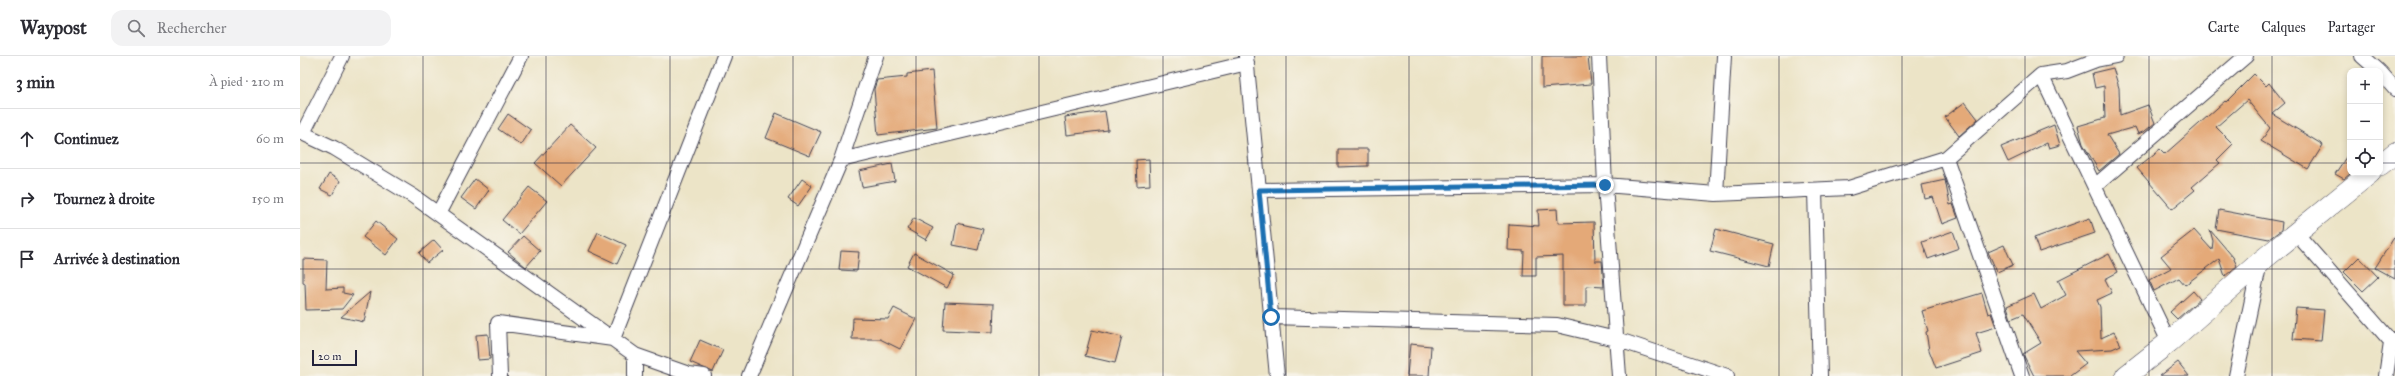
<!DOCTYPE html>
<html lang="fr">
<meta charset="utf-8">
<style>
:root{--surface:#fff;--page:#f2f2f3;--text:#2b2b33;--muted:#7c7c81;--line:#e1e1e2}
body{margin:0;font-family:"IM FELL Great Primer",serif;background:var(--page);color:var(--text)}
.controls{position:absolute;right:12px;top:12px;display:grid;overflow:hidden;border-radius:8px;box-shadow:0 2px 6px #0003}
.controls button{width:36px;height:36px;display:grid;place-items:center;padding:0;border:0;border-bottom:1px solid var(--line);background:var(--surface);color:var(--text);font:20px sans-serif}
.scale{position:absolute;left:12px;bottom:10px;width:45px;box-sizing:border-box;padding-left:4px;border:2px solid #22223b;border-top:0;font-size:11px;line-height:14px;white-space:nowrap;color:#22223b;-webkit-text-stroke:3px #f7f3e8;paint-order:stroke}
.stop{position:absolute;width:12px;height:12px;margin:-9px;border:3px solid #1f6fb2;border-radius:50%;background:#fff}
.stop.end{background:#1f6fb2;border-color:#fff;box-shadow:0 1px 4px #0008}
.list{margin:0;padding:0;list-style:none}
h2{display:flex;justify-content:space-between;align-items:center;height:52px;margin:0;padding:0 16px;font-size:17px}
h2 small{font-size:13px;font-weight:400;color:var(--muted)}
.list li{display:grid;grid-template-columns:26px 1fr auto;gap:12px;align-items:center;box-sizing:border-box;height:60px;padding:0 16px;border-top:1px solid var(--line)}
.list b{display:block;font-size:15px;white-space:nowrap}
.list em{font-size:13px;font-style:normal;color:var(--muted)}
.icon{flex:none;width:22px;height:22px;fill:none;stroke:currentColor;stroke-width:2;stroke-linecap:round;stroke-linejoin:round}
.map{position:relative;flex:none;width:2095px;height:320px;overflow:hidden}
header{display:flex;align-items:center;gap:24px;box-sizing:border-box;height:56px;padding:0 20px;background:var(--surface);border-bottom:1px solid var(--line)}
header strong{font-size:19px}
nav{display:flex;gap:22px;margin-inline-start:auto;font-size:14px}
.search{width:280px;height:36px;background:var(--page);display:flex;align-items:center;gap:10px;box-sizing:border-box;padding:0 14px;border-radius:12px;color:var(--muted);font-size:15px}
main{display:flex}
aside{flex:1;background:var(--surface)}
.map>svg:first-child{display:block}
</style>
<header>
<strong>Waypost</strong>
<div class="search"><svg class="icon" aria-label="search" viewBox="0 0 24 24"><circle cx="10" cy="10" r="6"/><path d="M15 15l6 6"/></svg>Rechercher</div>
<nav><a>Carte</a><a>Calques</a><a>Partager</a></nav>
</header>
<main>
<aside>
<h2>3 min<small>À pied · 210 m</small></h2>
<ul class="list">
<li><svg class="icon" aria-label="ahead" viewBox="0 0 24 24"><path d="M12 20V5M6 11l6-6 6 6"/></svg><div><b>Continuez</b></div><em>60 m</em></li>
<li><svg class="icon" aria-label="right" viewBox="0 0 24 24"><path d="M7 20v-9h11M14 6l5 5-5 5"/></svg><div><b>Tournez à droite</b></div><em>150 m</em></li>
<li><svg class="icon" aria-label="arrive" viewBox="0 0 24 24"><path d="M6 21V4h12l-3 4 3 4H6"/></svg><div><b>Arrivée à destination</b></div></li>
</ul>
</aside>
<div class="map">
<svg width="2095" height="320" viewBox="0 0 2095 320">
<rect width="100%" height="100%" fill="#f7f3e8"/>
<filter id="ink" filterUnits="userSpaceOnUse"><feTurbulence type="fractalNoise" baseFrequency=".025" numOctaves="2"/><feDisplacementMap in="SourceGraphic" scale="8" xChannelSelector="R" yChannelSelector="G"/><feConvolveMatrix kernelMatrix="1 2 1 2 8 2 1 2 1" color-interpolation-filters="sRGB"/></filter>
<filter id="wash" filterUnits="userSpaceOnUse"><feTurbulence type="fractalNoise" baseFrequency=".012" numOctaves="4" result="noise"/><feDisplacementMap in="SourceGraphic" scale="16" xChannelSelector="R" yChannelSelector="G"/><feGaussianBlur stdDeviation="0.9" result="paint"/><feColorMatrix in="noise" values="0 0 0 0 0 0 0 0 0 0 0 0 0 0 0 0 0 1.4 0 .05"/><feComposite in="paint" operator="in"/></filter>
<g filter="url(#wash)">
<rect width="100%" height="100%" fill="#ece4c7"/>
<g id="blocks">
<path fill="#e4a978" d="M1242 0H1288L1291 28 1242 32Z
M1813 12 1819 32 1820 59 1848 49 1855 67 1845 75 1838 78 1835 71 1807 79 1819 98 1799 115 1783 88 1778 70 1805 62 1804 30 1795 32 1792 17Z
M632 15 637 72 578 79 574 33 577 24 607 21V18Z
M1954 18 1966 30 1969 27 1985 47 1972 58 2023 89 2008 113 1961 85 1970 72 1947 44 1916 71 1933 88 1917 104 1920 107 1892 131 1895 134 1872 153 1837 112 1860 93 1865 98 1925 45 1926 46Z
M1665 46 1678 63 1659 80 1645 61Z
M805 55 808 74 767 79 765 61Z
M476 57 521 76 510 100 466 82Z
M208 58 231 74 221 89 198 73Z
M270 69 296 92 261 130 235 107Z
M1754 69 1760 89 1749 92 1747 87 1708 106 1701 91Z
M1038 93H1068V110L1038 111Z
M2050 95V118L2044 123 2035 118Z
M849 103 850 129 837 130 836 104Z
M592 108 595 125 562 131 559 115Z
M29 118 40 125 32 139 20 133Z
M175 123 189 134 176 153 161 142Z
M502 123 512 130 498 150 488 143Z
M1645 124 1650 149 1653 148 1658 162 1642 168 1633 141 1625 143 1622 129Z
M229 131 247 145 219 178 202 164Z
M1257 153 1258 167 1294 166 1295 205H1302L1304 231 1286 230V250H1263V200L1236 201V220H1223L1224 195 1208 194 1209 168 1239 170 1238 154Z
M1919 154 1982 166 1981 174 1969 183 1916 173Z
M614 162 633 172 626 184 607 173Z
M1790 162 1795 177 1739 196 1734 182Z
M76 165 98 183 86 199 63 181Z
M657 167 683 173 678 194 653 189Z
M1416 173 1474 188 1469 210 1410 195Z
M1894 174 1912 194 1913 185 1910 174 1933 201 1937 210 1925 220 1919 203 1885 229 1879 222 1854 235 1849 224 1871 212 1861 200Z
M1653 175 1659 192 1628 203 1622 186Z
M298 176 326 189 317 208 289 195Z
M223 180 240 195 226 211 208 196Z
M2095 180V223L2075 212Z
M134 184 143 194 127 207 119 197Z
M1704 189 1713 209 1697 216 1688 196Z
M541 195 559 196 557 215 539 214Z
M614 197 654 219 647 232 607 210Z
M1809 198 1818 216 1805 223 1812 237 1797 244 1800 251 1801 282 1814 276 1821 289 1812 293 1775 295 1786 308 1770 320H1734L1723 298 1741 287 1723 258 1711 263 1707 250 1734 238 1741 253 1766 239 1758 224Z
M2059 201 2078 221 2063 235 2044 216Z
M3 203 27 204 26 233 43 232V237L53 239 42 253 6 254 5 227 3 226Z
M1893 235 1900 243 1877 263 1870 256Z
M70 236 64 266 41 261Z
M1682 237 1688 258 1691 257 1696 271 1676 277 1682 297 1636 312 1629 294 1626 276 1628 275 1622 255Z
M645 246 694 248 693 276 643 274Z
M594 252 616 263 600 293 580 283H552L553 262 588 263Z
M1996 252 2024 254 2021 285 1993 283Z
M792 274 822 281 815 307 785 300Z
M188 278 190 303 178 304 176 279Z
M400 284 423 294 413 316 390 306Z
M1110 288 1131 290 1129 320H1107Z
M1878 306 1889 320H1860Z"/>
</g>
</g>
<g filter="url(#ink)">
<use href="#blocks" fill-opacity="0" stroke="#403f50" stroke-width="1"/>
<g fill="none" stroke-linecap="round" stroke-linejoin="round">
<defs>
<path id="street" d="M946 0 977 320
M1299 0 1305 129 1319 320
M2062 0 2079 15
M2080 16 2095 33
M1741 19 1869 286
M0 76 34 92 113 140 335 299 389 318 404 320
M3 77 42 0
M1646 102 1722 320
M541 104 947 7
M1795 130 1946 0
M959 134 1305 129 1416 138 1549 132 1646 102 1741 19 1767 15 1796 4 1816 0
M1515 134 1520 320
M1416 138 1424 0
M138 158 221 0
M1995 176 2095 290
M971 261 1257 269 1316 283 1427 320
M335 299V320
M200 320 198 267 313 283 424 0
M449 320 541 104 576 0
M1936 320 1960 206
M2086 320 2091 286 2095 284"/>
<path id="secondary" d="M2080 109 2095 97
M1826 320 1869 286 1960 206 2070 117"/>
</defs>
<use href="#street" stroke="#403f50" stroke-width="16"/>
<use href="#secondary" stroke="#403f50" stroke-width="22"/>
<use href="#street" stroke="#fff" stroke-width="14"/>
<use href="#secondary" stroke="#fff" stroke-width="21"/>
</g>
</g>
<g fill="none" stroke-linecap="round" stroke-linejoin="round" filter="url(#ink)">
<path stroke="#1f6fb2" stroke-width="5" d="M971 261 959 134 1305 129"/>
</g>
<path fill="none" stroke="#22223b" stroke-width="1" stroke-opacity="0.55" d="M123 0V320M246 0V320M370 0V320M493 0V320M616 0V320M739 0V320M863 0V320M986 0V320M1109 0V320M1232 0V320M1356 0V320M1479 0V320M1602 0V320M1725 0V320M1849 0V320M1972 0V320M0 107H2050M2080 107H2095M0 213H2095"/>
</svg>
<div class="controls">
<button>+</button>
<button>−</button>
<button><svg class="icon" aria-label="locate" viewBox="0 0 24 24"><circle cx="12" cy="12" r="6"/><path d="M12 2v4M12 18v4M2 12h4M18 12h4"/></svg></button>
</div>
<div class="scale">20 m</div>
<div class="stop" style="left:971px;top:261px"></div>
<div class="stop end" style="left:1305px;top:129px"></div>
</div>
</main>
